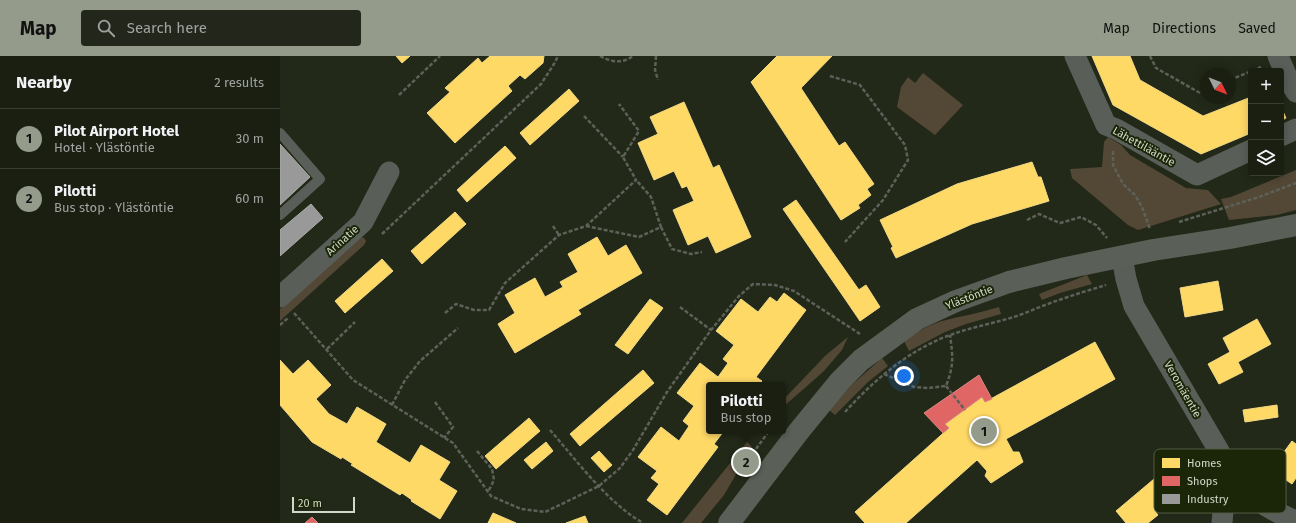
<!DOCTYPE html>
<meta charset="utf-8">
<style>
:root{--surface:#1a1f12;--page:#23271b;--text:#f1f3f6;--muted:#9fa29f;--line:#383d32;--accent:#949b8a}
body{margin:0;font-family:"Fira Sans",sans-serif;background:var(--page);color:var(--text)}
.controls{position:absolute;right:12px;top:12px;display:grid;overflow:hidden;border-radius:4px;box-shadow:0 2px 10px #0003}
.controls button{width:36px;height:36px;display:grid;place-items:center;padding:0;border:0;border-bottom:1px solid var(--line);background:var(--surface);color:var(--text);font:20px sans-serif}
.compass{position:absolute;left:920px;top:12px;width:36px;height:36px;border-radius:50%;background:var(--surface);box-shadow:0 2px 10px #0003;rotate:133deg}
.scale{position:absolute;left:12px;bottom:10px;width:63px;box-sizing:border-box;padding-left:4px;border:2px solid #d1d8c7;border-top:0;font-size:11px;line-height:14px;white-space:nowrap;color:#d1d8c7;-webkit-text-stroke:3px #1b2508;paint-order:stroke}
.you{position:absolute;left:624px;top:320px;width:14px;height:14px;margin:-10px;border:3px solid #fff;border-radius:50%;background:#1a73e8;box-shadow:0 0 0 6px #1a73e833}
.badge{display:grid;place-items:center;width:26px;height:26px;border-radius:50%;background:var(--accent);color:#111;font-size:13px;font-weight:700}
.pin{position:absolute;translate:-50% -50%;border:2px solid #fff;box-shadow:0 1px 4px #0006}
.popup{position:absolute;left:426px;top:326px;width:80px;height:52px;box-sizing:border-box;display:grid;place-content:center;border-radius:4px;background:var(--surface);filter:drop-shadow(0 1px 3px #0005);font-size:13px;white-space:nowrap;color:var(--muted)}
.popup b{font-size:15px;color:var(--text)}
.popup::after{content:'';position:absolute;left:50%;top:100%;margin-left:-8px;border:8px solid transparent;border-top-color:var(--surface)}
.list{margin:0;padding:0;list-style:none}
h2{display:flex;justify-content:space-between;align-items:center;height:52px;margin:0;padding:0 16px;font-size:17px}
h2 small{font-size:13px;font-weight:400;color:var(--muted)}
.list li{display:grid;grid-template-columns:26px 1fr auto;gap:12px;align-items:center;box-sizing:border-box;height:60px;padding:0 16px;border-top:1px solid var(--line)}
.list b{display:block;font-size:15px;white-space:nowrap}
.list p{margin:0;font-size:13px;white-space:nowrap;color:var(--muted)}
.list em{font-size:13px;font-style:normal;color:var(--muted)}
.icon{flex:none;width:22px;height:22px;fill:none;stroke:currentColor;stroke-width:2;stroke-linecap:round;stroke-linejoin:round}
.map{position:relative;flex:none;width:1016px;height:467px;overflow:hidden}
header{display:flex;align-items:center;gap:24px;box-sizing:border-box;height:56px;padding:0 20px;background:var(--accent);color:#111}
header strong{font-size:19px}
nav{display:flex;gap:22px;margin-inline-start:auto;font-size:14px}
.search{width:280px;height:36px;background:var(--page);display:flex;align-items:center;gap:10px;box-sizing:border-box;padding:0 14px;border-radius:4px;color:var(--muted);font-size:15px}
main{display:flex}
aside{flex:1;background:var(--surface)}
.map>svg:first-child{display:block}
</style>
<header>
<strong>Map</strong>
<div class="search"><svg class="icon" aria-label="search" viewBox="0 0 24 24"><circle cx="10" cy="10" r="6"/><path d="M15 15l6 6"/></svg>Search here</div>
<nav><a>Map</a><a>Directions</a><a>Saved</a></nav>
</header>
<main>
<aside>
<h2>Nearby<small>2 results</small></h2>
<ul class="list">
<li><span class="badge">1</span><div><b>Pilot Airport Hotel</b><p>Hotel · Ylästöntie</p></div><em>30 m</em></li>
<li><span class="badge">2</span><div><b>Pilotti</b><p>Bus stop · Ylästöntie</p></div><em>60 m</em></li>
</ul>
</aside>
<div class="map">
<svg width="1016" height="467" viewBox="0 0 1016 467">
<rect width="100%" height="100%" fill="#232918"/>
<path fill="#534735" d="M643 17 683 49 655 79 617 51 621 31 628 21 635 27Z
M828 81 841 89 850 99 906 132 928 134 941 148 858 174 848 169 792 122 790 113 822 111 824 86Z
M1016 114V154L997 159 949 164 941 143 951 141Z
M81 181 84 182 86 185 84 189 0 265V253Z
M807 219 812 228 780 237 762 244 759 238Z
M719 251 721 258 686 268 665 276 629 295 624 285C635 277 648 269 662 265 681 260 700 257 719 251Z
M568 281 562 294 543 316 503 351V344L546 299Z
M602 302 608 310 588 326 555 359 549 354 567 333Z
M467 386 472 391 444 439 421 467H402Z"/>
<path fill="#ffd966" stroke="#f1d983" d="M116 0H130L122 7Z
M210 0H264L263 7 245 23 240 19 228 30 232 35 175 87 147 57 170 36 165 32 198 2 202 7Z
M497 0H552L521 32 559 90 565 86 594 128 587 133 591 139 578 149 580 152 561 164 471 26Z
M812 0H850L860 24 923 60 971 41V77L921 98 833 49Z
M289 33 299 45 250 89 240 77Z
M404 46 433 112 439 109 471 181 436 197 428 180 408 189 393 154 414 145 407 130 402 132 394 115 374 124 358 87 378 78 370 61Z
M1001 51 1006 62 1001 65Z
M225 90 236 102 187 146 177 134Z
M752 106 758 121H761L769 145 692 168 616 202 611 192 613 191 600 164 677 128Z
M516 144 579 234 565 243 503 153Z
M175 156 186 168 142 208 131 195Z
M317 181 328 200 346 189 362 217 298 254 301 258 235 297 218 268 235 257 225 239 255 222 265 241 283 231 280 226 298 216 288 198Z
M102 203 113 215 65 257 55 245Z
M938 225 943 254 905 261 900 232Z
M586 229 600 251 580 265 565 243Z
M504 237 526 254 476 321 482 325 478 329H429V375H444L434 388 438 391 387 459 367 444 379 428 371 422 377 415 358 401 381 371 399 385 409 370 403 365 414 350 397 337 420 307 438 321 448 307 443 303 454 289 436 275 461 243 478 256 490 241 497 246Z
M370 243 383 252 348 298 335 289Z
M977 263 991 288 958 306 963 316 939 328 928 308 950 296 943 282Z
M815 286 835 323 726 383 733 396H739L743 406 711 427 705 420 707 415 697 404 626 467H585L575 456 669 372 665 368 702 341 705 346Z
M0 304 13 318 28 304 51 329 36 343 49 358 67 368 77 351 106 368 96 386 130 407 141 389 170 406 159 424 177 435 160 463 131 445 132 444 122 437 120 439 71 409 73 408 62 401 61 403 32 386 0 349Z
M363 314 374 327 300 390 290 378Z
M997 349 998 361 965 366 963 354Z
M249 362 260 375 216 413 205 400Z
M1012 385 1016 388V422L1012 428 987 411 996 397 1001 400Z
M266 386 273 395 252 413 244 404Z
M319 395 332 409 324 416 311 402Z
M874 423 893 446 884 454 880 449 874 454 878 459 868 467H846L836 455Z
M213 457 236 467H208Z
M305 460 308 467H286Z"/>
<path fill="#e06666" stroke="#dc8883" d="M699 319 712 343 705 346 702 341 665 368 669 372 663 377 644 357Z
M32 461 38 467H25Z"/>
<path fill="#999" stroke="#aaaca7" d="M0 88 30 121 0 149Z
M31 148 43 162 0 200V174Z"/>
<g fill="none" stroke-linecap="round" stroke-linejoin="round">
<path stroke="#5d6159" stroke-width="2.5" stroke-dasharray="4 2" stroke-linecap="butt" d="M320 0C331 6 342 8 353 0
M376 0 375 14 378 24
M870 0 876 12 920 37 926 34
M550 20 580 29 625 89 628 104 603 144 565 186
M950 24 981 11
M119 39 160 0
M304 60 343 101
M833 95V109L843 128 855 139 862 151 870 173
M747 164 759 158 780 167 801 161 816 169 827 182
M899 166 979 141 1016 127
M273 170 279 179
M306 170 359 181 381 171 371 141 356 124
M381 171 392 193 411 198 422 196
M102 178 261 28 274 8 278 0
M400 251 431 274
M14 257 73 324 173 387 211 440 241 453 265 456 319 430 340 412 353 394 387 336 431 274 459 240 473 228 495 229 514 235 580 278
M165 257 176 248 194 254H209L225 227 279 179 306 170 356 124 343 101 359 75 339 48
M0 269 9 261
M47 293 75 266
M604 318 634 331 648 332 666 330C674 309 673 301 670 279
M666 330 685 354
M155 346 173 371 164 382
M112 349 125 324 140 305 178 272
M565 356C594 324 629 294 670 279 692 271 715 267 737 260 753 254 769 247 785 242 799 237 813 233 826 229
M270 374C297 405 328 447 363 467
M476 393 489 375
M197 395 212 413 214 424 208 436"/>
<path stroke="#595e58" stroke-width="10" d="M0 77 40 123 0 159"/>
<path stroke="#595e58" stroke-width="21" d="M795 0 826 69 836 73 917 119 971 94
M998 0 1008 23 1016 36
M1001 80 1016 73
M842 201 846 223 854 250 939 395 950 422 944 443 942 467
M0 241 83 166 109 116
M950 422C969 440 991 455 1016 465"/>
<path stroke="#5a5f58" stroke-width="22" d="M449 467 519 375 560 325 581 304 637 263 676 245 729 226 786 212 873 194 950 182 1016 169"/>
</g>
<g text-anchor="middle" stroke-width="4" stroke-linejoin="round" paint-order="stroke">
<g font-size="11" fill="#d1d8c7" stroke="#1b2508">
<text transform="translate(864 90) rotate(29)" y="4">Lähettilääntie</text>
<text transform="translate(62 184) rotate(-42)" y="4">Arinatie</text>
<text transform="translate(689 241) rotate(-21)" y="4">Ylästöntie</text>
<text transform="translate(903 333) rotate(60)" y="4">Veromäentie</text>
</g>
</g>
<rect x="874" y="393" width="132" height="64" rx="6" fill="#1b2508" stroke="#525b41" stroke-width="1"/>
<rect x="882" y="402" width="18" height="10" fill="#ffd966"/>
<rect x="882" y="420" width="18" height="10" fill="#e06666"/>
<rect x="882" y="438" width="18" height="10" fill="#999"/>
<g font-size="11" fill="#d1d8c7">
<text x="907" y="411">Homes</text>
<text x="907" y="429">Shops</text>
<text x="907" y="447">Industry</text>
</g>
</svg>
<div class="controls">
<button>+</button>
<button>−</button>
<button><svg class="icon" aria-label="layers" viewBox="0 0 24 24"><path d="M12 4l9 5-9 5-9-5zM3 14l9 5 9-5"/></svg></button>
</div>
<svg class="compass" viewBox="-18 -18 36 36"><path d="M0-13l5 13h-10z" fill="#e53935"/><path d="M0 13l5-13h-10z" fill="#9fa29f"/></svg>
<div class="scale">20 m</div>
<div class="you"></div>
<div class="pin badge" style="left:704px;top:375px">1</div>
<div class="pin badge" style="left:466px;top:406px">2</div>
<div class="popup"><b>Pilotti</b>Bus stop</div>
</div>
</main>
